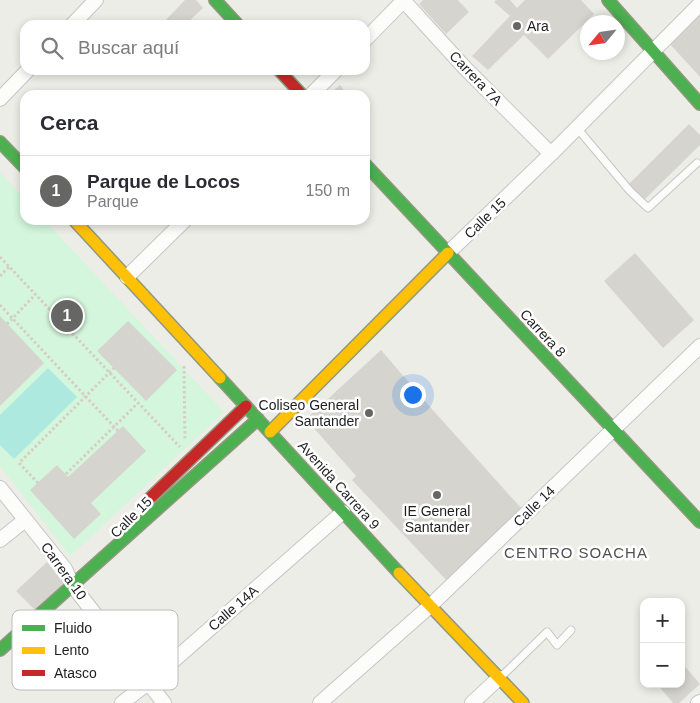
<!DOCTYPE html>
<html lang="es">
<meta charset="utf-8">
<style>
:root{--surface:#fff;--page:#f2f2f3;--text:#2b2b33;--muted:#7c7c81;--line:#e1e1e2;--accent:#666664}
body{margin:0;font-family:Arial,sans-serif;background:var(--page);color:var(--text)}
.controls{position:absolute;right:15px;bottom:15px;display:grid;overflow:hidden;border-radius:10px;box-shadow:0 2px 8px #0003}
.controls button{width:45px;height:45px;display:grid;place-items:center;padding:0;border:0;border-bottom:1px solid var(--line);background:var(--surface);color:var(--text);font:25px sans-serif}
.compass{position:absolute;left:580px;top:15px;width:45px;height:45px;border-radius:50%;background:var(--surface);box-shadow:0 2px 8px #0003;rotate:241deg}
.you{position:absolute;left:412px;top:394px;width:18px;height:18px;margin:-12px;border:4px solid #fff;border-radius:50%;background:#1a73e8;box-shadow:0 0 0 8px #1a73e833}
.badge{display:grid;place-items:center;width:32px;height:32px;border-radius:50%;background:var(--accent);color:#fff;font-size:16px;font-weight:700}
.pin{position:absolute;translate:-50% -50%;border:2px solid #fff;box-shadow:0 1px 5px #0006}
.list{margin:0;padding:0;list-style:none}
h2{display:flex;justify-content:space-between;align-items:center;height:65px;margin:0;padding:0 20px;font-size:21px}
h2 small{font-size:16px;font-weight:400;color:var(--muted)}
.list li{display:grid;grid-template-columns:32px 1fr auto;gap:15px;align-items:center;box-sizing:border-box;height:70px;padding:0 20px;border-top:1px solid var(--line)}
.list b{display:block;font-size:19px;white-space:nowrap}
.list p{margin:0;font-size:16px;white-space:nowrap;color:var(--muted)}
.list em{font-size:16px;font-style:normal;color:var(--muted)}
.icon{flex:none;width:28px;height:28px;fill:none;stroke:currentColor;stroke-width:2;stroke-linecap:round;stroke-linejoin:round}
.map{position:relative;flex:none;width:700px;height:703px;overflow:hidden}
.search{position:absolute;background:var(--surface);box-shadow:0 2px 8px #0003;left:20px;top:20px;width:350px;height:55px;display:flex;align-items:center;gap:12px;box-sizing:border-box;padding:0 18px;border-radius:15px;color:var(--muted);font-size:19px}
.panel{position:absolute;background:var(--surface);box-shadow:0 2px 8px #0003;left:20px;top:90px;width:350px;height:135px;border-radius:15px}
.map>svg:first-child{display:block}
</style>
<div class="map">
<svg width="700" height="703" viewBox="0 0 700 703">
<rect width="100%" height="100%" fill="#edede7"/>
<path fill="#d3f6dc" d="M0 173 25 199V220H44L224 412 70 556 0 466Z"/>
<path fill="#aee9df" d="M48 368 77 397 14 459 0 445V415Z"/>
<path fill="#d6d4cf" d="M185 0H196L203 8 185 25H161Z
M423 0H458L469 12 446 34 419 4Z
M496 0H510L517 8 525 0H581L594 14 548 59 524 35 488 70 472 56 510 16 494 2Z
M700 13V77L669 43Z
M340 85 348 95H328Z
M689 124 700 135V145L644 200 629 184Z
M635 253 694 320 663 348 604 281Z
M0 316 44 363 0 406Z
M128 321 177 370 146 401 97 351Z
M381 350 431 408 522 509 449 583 352 480 356 476 306 419Z
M123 426 146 451 91 503 101 514 74 539 30 490 57 465 68 477Z
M47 562 64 583 35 610 16 591Z
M681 662 700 684 679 703H673L657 684H681Z"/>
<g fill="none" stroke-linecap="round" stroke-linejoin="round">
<defs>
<path id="lane" d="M577 128 630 191 648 208 697 163
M500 678 547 632 557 645 571 630"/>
<path id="street" d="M403 0 465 68 551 154
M72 25 96 0
M365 40 404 0
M311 95 336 70
M0 99 28 70
M448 253 551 154 700 4
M127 277 185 220
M0 488 65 569 73 586 164 703
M0 540 25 520
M122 703 148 683 343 512
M320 703 430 606 700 346
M472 703 499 678
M698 703 700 702"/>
<path id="fast" d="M215 0 238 25
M608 0 700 104
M0 142 25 168
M365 164 700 522
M220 378 399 573
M0 650 258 419"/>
<path id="slow" d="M74 220 220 378
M270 432 448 253
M399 573 523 703"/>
<path id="jam" d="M279 70 302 95
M147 501 246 406"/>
</defs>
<use href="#lane" stroke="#c5c5c3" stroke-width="9"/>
<use href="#street" stroke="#c5c5c3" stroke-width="16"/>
<use href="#fast" stroke="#90987e" stroke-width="14"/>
<use href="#slow" stroke="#90987e" stroke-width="14"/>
<use href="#jam" stroke="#90987e" stroke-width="14"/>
<path stroke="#d7cdc7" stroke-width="3" stroke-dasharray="2.5 2.5" stroke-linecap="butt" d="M0 257 180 447
M0 276 9 267
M0 305 118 431
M7 324 35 295
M184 366 185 440
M66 474 137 404
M38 483 19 463 114 368"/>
<use href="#lane" stroke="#fcfcfb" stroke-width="7"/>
<use href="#street" stroke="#fcfcfb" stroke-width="14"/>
<use href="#fast" stroke="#4caf50" stroke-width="11"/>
<use href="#slow" stroke="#ffc107" stroke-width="11"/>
<use href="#jam" stroke="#c62828" stroke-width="11"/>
</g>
<g fill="#666664" stroke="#fff" stroke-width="2">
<circle cx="517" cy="26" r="5"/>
<circle cx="369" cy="413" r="5"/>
<circle cx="437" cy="495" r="5"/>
</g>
<g text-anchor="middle" stroke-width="5" stroke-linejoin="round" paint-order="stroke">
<g font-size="14" fill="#1e1e1e" stroke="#fff" text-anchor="start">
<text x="527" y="31">Ara</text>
<text x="359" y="410" text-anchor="end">Coliseo General<tspan x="359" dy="16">Santander</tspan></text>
<text x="437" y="516" text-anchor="middle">IE General<tspan x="437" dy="16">Santander</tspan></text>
</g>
<g font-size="14" fill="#1e1e1e" stroke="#fff">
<text transform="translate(476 78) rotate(46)" y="5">Carrera 7A</text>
<text transform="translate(485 218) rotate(-44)" y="5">Calle 15</text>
<text transform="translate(543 333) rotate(47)" y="5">Carrera 8</text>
<text transform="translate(339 485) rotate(48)" y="5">Avenida Carrera 9</text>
<text transform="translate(534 506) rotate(-44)" y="5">Calle 14</text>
<text transform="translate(131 517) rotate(-45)" y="5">Calle 15</text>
<text transform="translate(64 571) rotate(54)" y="5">Carrera 10</text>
<text transform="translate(233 608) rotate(-41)" y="5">Calle 14A</text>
</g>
<g font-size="15" letter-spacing="1" fill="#515151" stroke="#fff">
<text x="576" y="558">CENTRO SOACHA</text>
</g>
</g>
<rect x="12" y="610" width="166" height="80" rx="8" fill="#fff" stroke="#bcbcbc" stroke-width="1"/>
<rect x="22" y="625" width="23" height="6" fill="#4caf50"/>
<rect x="22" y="647" width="23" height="7" fill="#ffc107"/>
<rect x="22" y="670" width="23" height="6" fill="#c62828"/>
<g font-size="14" fill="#1e1e1e">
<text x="54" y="633">Fluido</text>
<text x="54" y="655">Lento</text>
<text x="54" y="678">Atasco</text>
</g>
</svg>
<div class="controls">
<button>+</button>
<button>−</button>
</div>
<svg class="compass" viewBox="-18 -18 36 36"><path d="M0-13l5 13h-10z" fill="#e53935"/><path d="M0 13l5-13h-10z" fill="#7c7c81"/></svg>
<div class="you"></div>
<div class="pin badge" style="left:67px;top:316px">1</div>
<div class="search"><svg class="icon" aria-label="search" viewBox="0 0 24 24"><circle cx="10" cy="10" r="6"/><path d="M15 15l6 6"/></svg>Buscar aquí</div>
<section class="panel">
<h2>Cerca<small></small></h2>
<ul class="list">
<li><span class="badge">1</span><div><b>Parque de Locos</b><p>Parque</p></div><em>150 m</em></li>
</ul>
</section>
</div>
